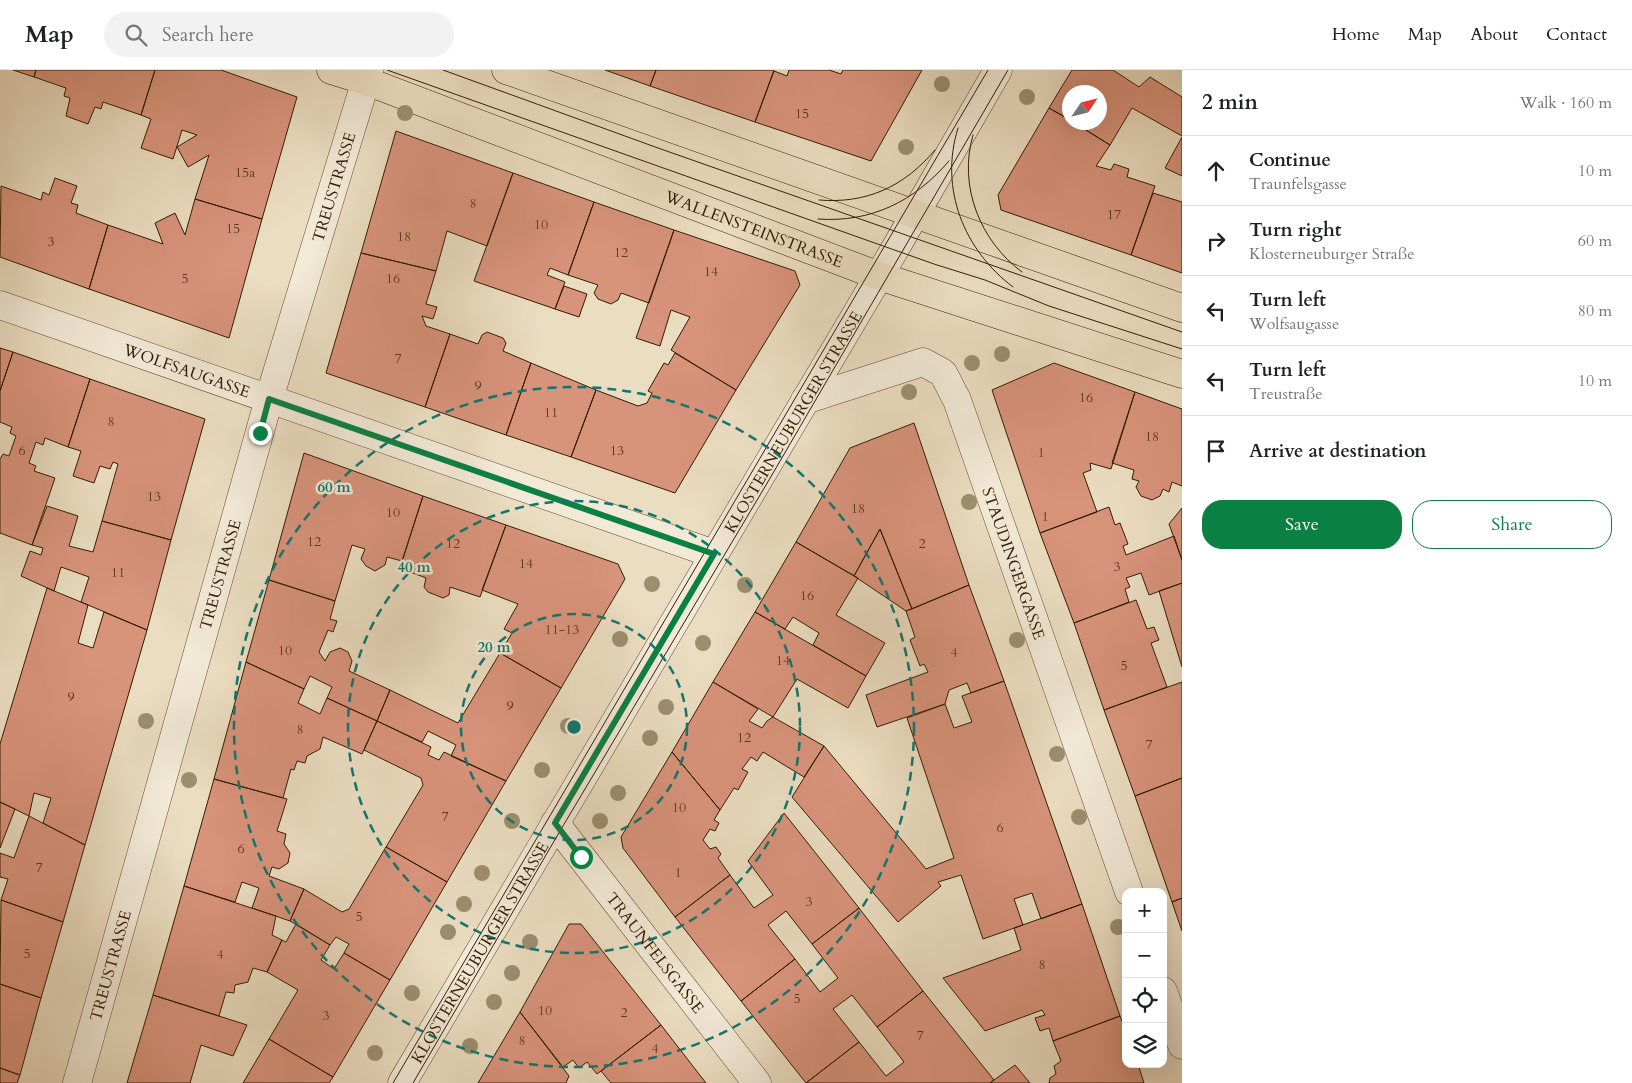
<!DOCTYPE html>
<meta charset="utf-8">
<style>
:root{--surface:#fff;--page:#f2f2f2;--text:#202124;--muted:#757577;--line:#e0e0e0;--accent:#0b8043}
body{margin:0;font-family:Cardo,serif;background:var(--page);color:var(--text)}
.controls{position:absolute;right:15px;bottom:15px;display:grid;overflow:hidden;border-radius:10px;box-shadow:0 5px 20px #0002}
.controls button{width:45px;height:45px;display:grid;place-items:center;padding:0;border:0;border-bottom:1px solid var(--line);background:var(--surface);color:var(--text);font:25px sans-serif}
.compass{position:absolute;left:1062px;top:15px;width:45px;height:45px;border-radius:50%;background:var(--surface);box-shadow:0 5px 20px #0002;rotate:55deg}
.stop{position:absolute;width:15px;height:15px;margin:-11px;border:4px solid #0b8043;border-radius:50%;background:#fff}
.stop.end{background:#0b8043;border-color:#fff;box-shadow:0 1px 5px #0008}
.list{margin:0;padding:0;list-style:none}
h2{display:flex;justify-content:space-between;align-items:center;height:65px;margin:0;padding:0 20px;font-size:21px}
h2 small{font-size:16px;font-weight:400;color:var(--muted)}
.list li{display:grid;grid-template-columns:32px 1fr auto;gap:15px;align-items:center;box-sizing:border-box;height:70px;padding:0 20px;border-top:1px solid var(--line)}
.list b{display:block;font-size:19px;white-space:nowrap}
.list p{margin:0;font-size:16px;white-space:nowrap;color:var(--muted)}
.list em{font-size:16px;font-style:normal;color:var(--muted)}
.actions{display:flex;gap:10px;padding:15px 20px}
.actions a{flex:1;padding:11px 0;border:1px solid var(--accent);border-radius:20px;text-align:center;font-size:18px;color:var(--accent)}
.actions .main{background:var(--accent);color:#fff}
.icon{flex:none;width:28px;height:28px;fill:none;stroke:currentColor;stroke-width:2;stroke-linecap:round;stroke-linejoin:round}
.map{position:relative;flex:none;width:1182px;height:1013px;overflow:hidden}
header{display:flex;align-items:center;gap:30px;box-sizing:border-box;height:70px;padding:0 25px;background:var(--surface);border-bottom:1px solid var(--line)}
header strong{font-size:24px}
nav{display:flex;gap:28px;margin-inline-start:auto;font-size:18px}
.search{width:350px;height:45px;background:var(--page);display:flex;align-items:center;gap:12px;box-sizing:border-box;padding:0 18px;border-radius:28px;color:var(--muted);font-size:19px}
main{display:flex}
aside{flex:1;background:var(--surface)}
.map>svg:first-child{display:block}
</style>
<header>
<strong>Map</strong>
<div class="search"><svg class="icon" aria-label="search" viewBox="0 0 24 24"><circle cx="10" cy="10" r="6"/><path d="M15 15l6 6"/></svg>Search here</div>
<nav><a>Home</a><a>Map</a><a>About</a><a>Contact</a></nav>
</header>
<main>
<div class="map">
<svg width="1182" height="1013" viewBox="0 0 1182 1013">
<rect width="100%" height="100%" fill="#ebddc1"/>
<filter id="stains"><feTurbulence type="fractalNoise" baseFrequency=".004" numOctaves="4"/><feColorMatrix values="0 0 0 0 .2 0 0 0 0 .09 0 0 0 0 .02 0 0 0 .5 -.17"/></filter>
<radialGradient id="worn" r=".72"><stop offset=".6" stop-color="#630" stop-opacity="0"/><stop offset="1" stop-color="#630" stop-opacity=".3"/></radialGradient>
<path fill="#d8937b" stroke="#341c01" d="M13 0H36L34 7Z
M36 0H155L141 45 103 32 101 39 95 37 88 54 66 46 70 28 64 26 66 18 34 7Z
M155 0H221L297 27 262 149 195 129 209 85 188 97 177 77 197 65 182 60 173 89 141 78 151 49 141 45Z
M605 0H656L650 16Z
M656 0H774L755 52 650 16Z
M789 0H829L841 4 843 0H922L871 91 755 52 774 1 787 6Z
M1072 0H1113L1139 17 1150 7 1182 27V66L1132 38 1110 75 1073 52H1100V22H1070V50L1049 38Z
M1049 38 1070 50V52H1073L1110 75 1096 96 1111 100 1114 94 1129 99 1127 107 1155 116 1131 185 1001 140 998 125Z
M396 61 513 103 487 176 447 161 436 201 361 183Z
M1182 67V106L1165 98Z
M513 103 594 132 568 205 550 198 547 205 565 212 555 239 474 211Z
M55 108 77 116 71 133 78 135 76 143 108 155 89 219 0 187 1 116 41 130 43 122 49 125Z
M1153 123 1182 132V203L1131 185Z
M195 129 262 149 229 268 89 219 108 155 163 174 155 153 175 143 185 165Z
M594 132 674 160 649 233 621 223 618 230 611 234 598 229 594 223 598 215 568 205Z
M674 160 795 201 800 215 736 320 671 280 690 247 671 240 660 276 636 268Z
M361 183 436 201 426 234 437 237 433 249 422 246 426 256 450 264 425 337 326 303Z
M564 216 587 224 579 247 555 239Z
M487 262 503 268 506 273 503 281 531 293 506 365 425 337 450 264 478 274 482 265Z
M0 278 13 282 0 321Z
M13 282 90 309 68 377 45 368 43 375 36 372 29 393 36 396 34 401 55 408 32 475 0 463V389L3 384 9 386 16 366 10 363 12 357 0 352V321Z
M675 283 736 320 675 423 571 387 596 320 638 336 647 333 652 323 648 321 664 293 668 295Z
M531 293 596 320 571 387 506 365Z
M1054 293 1135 322 1111 399 1090 393 1091 400 1083 403 1097 442 1040 463 992 320Z
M90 309 205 349 171 470 102 451 118 394 113 392 110 399 100 396 94 413 73 406 81 381 68 377Z
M1135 322 1182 339V416L1172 412 1169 422 1163 419 1160 426 1152 430 1141 426 1136 417 1139 411 1132 409 1134 400 1112 393Z
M914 353 969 515 912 539 880 459 854 506 796 472 850 378Z
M304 383 423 426 402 491 387 487 385 495 375 501 366 496 361 489 365 479 352 475 335 531 269 510Z
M423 426 506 455 480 527 450 517 449 525 443 528 428 522 424 517 426 508 400 498Z
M47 436 78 446 69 476 93 482 102 451 171 470 147 560 81 532 89 507 61 497 54 521 21 506 30 481 41 485 43 478 32 475Z
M1109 437 1115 455 1120 453 1128 474 1123 476 1126 485 1174 466 1182 490V513L1149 525 1141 503 1126 508 1130 517 1125 519 1129 532 1074 553 1040 463Z
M1182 438V490L1169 454Z
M506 455 618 494 625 509 561 618 500 583 512 563 504 559 518 534 482 520Z
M880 459 912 539 906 541 854 506Z
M796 472 858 508 836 545 885 573 866 606 813 575 819 563 793 547 785 559 755 542Z
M269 510 335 531 330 549 337 551 333 562 328 560 319 582 325 591 330 582 340 578 348 582 352 591 349 601 390 620 377 651 327 628 332 617 310 606 304 619 246 592Z
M1182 513V597L1159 521Z
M969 515 1004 611 971 623 967 613 949 620 945 634 877 657 866 625 928 602 924 594 920 596 910 570 915 567 906 541Z
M47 518 88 535 78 573 93 578 104 542 147 560 85 775 43 753 51 728 34 723 29 746 0 732V674Z
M1136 530 1147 559 1154 557 1159 570 1151 573 1167 617 1104 640 1074 553Z
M755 542 866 606 848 638 797 609 773 647 713 612Z
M500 583 561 618 506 711 451 686 456 675 428 661 422 672 377 651 390 620 458 653Z
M246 592 304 619 298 633 320 644 327 628 377 651 362 684 323 667 320 679 307 686 305 693 297 691 294 700 291 699 283 728 214 709Z
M1004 611 1082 834 1041 849 1032 823 1014 829 1023 855 983 869 961 805 938 812 941 816 898 852 792 727 824 676 926 799 954 788 907 648 945 634 954 658 972 652 962 626Z
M713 612 758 639 749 651 762 658 767 651 773 647 824 676 804 707 763 682 757 691 751 687 742 699 748 702 738 720 734 718 720 740 672 682Z
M1182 612V708L1135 726 1104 640Z
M377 651 431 677 428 685 439 690 444 682 506 711 447 812 386 777 423 715 421 708 364 680Z
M672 682 720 740 714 750 719 753 715 761 710 759 703 770 710 779 716 777 721 784 718 788 730 805 675 847 623 778 621 767Z
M1182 708V828L1172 832 1135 726Z
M214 709 287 729 277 761 286 764 284 774 290 783 288 793 279 799 272 797 269 806 304 819 290 851 252 838 259 818 242 812 235 832 184 816Z
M0 732 15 739 0 778Z
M784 743 859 838 812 874 786 841 768 855 795 889 741 931 675 847 730 805 754 838 773 825 748 791Z
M29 746 85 775 63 852 1 830 8 809 0 807V783L14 788Z
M386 777 447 812 390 910 344 883 349 874 336 867 330 875 290 851 304 819 342 842 349 839Z
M184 816 276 846 272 865 282 870 267 902 253 898 248 912 235 915 234 923 226 922 219 946 153 925Z
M1182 828V861L1172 832Z
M1 830 63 852 41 928 0 914Z
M1082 834 1120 946 1053 971 1049 958 1040 961 1035 948 1045 945 1042 940 985 961 943 908 1021 880 1014 858Z
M859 838 923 921 877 957 852 925 833 939 859 972 806 1013 741 931 795 889 820 922 838 908 812 874Z
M296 854 330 875 321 890 334 899 344 883 390 910 333 1007 269 969 298 920 267 902 282 870 286 872Z
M569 854H581L661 955 597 1004 587 992 579 998 573 990 563 997 520 942Z
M0 914 41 928 20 1005 0 998Z
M923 921 994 1010 990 1013H806L859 972 886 1006 904 992 877 957Z
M153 925 247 955 233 986 201 975 190 1013H127Z
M520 942 569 1006 566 1013H478Z
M1120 946 1126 961V994H1138L1144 1013H1049L1050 1008 1056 1004 1054 996 1061 991 1053 971Z
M661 955 706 1013H611L601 1001Z
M269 969 333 1007 329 1013H243Z
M1015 995 1030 1013H990L994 1010Z
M0 998 20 1005 17 1013H0Z"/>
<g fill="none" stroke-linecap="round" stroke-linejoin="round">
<defs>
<g id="minor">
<path id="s1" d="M0 235 714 484"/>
<path id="s2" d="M805 330 923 292 943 303 957 330 1129 822"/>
<path id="s3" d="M555 753 757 1013"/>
<path d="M1163 921 1182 975"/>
<path id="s4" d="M77 1013 269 329 369 0"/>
<path id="s5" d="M402 1013 899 172 998 0"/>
</g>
<g id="major">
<path id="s6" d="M331 0 366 11 879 206 1182 304"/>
<path d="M506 0 1182 238"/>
</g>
</defs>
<use href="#minor" stroke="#624c31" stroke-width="29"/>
<use href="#major" stroke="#341c01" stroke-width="29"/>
<use href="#minor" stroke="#f2e9d7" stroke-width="28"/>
<use href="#major" stroke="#ebddc1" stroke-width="28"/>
<path stroke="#341c01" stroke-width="1" d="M387 0 934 194 985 210 1049 236 1182 279
M443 0 658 78 1182 262
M958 58C939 119 964 180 1013 217
M973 65C958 116 980 171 1022 202
M819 130C866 134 904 117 935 80
M818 149C871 153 915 131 949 91
M393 1013 988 0
M413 1013 560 761 769 410 1008 0"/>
</g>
<g fill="#9c8e6f">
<circle cx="942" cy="14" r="8"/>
<circle cx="1027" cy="27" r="8"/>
<circle cx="405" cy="43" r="8"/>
<circle cx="906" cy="77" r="8"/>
<circle cx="1002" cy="284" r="8"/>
<circle cx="972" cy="293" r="8"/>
<circle cx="909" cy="322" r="8"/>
<circle cx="969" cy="432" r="8"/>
<circle cx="652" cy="514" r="8"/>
<circle cx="745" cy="515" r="8"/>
<circle cx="620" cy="569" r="8"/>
<circle cx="1017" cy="570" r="8"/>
<circle cx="703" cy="573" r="8"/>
<circle cx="666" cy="637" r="8"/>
<circle cx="146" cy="651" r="8"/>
<circle cx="568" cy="656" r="8"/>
<circle cx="650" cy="668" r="8"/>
<circle cx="1057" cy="684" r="8"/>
<circle cx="542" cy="700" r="8"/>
<circle cx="189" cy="710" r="8"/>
<circle cx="618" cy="723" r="8"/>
<circle cx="1079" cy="747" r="8"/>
<circle cx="512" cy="751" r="8"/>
<circle cx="600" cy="751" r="8"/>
<circle cx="482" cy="803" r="8"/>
<circle cx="464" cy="834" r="8"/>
<circle cx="1118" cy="857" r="8"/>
<circle cx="448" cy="862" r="8"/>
<circle cx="530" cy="872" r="8"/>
<circle cx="512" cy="903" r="8"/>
<circle cx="412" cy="923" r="8"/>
<circle cx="494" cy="932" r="8"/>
<circle cx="470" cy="976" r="8"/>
<circle cx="375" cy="983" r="8"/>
</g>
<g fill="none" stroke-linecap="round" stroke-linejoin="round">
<path stroke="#0b8043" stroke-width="6" d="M260 363 269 329 714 484 555 753 581 787"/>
</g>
<g fill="none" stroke="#0f766e" stroke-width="2.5" stroke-dasharray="9 6">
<circle cx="574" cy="657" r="113"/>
<circle cx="574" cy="657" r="226"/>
<circle cx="574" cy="657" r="340"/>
</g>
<g text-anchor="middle" stroke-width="5" stroke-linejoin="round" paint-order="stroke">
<g font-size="14" fill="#5d3a20">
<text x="802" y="48">15</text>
<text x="245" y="107">15a</text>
<text x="473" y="138">8</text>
<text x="1114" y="149">17</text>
<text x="541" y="159">10</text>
<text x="233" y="163">15</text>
<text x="404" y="171">18</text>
<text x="51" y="176">3</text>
<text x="621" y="187">12</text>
<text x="711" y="206">14</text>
<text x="185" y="213">5</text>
<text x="393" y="213">16</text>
<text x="398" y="293">7</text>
<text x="478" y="320">9</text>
<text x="1086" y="332">16</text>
<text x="551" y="347">11</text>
<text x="111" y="356">8</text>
<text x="1152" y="371">18</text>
<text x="22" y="385">6</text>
<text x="617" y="385">13</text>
<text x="1041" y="387">1</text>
<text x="154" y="431">13</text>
<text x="858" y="443">18</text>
<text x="393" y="447">10</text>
<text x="1045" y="451">1</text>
<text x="314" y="476">12</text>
<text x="453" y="478">12</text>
<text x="922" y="478">2</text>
<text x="526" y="498">14</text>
<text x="1117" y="501">3</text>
<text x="118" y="507">11</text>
<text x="807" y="530">16</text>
<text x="562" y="564">11-13</text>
<text x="285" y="585">10</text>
<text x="954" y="587">4</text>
<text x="783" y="595">14</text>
<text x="1124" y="600">5</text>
<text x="71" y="631">9</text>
<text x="510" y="640">9</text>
<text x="300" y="664">8</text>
<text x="744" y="672">12</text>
<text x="1149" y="679">7</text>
<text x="679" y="742">10</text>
<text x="445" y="751">7</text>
<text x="1000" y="762">6</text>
<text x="241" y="783">6</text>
<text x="39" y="802">7</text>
<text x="678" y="807">1</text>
<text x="809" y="836">3</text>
<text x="359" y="851">5</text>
<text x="27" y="888">5</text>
<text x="220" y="889">4</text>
<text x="1042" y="899">8</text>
<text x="797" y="933">5</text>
<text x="545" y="945">10</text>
<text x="624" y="947">2</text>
<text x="326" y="950">3</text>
<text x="920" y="970">7</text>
<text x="522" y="975">8</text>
<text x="655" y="983">4</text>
</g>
<g font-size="16" fill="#341c01" stroke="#f2e9d7">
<text dy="6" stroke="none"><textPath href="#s4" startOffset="932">TREUSTRASSE</textPath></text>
<text dy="6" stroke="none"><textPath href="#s6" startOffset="452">WALLENSTEINSTRASSE</textPath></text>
<text dy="6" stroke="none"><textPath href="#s1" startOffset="198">WOLFSAUGASSE</textPath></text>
<text dy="6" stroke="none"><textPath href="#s5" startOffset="768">KLOSTERNEUBURGER STRASSE</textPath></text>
<text dy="6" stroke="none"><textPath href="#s2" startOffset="350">STAUDINGERGASSE</textPath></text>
<text dy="6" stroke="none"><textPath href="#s4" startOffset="528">TREUSTRASSE</textPath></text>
<text dy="6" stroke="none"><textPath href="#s5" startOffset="152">KLOSTERNEUBURGER STRASSE</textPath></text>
<text dy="6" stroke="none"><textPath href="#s3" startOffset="164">TRAUNFELSGASSE</textPath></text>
<text dy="6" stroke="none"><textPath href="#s4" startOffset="122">TREUSTRASSE</textPath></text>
</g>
</g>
<circle cx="574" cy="657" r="8" fill="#0f766e" stroke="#f2e9d7" stroke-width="2.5"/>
<g font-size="15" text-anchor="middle" font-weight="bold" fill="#0f766e" stroke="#f2e9d7" stroke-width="5" stroke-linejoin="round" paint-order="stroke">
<text x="334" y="422">60 m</text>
<text x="414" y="502">40 m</text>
<text x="494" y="582">20 m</text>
</g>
<rect width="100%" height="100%" filter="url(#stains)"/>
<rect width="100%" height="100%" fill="url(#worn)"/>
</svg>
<div class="controls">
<button>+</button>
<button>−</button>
<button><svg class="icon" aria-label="locate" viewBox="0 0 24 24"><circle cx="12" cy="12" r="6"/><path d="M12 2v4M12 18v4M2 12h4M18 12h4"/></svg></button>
<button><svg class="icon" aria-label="layers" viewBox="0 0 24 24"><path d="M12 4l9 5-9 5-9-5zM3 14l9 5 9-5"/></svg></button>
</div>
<svg class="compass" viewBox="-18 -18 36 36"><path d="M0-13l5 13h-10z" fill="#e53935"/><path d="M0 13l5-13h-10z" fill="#757577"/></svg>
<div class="stop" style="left:581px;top:787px"></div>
<div class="stop end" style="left:260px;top:363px"></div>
</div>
<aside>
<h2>2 min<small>Walk · 160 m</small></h2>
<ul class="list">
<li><svg class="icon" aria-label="ahead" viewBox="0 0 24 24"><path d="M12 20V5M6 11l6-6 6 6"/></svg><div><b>Continue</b><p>Traunfelsgasse</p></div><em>10 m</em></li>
<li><svg class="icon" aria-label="right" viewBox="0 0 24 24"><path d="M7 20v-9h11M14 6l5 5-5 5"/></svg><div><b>Turn right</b><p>Klosterneuburger Straße</p></div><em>60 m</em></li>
<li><svg class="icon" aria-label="left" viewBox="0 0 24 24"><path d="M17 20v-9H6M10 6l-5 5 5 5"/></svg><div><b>Turn left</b><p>Wolfsaugasse</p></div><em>80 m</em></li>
<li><svg class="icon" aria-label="left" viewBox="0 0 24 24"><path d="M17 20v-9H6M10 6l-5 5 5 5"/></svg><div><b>Turn left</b><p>Treustraße</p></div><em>10 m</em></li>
<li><svg class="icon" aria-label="arrive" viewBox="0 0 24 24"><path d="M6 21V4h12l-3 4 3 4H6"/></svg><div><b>Arrive at destination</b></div></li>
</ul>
<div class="actions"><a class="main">Save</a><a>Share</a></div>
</aside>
</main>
